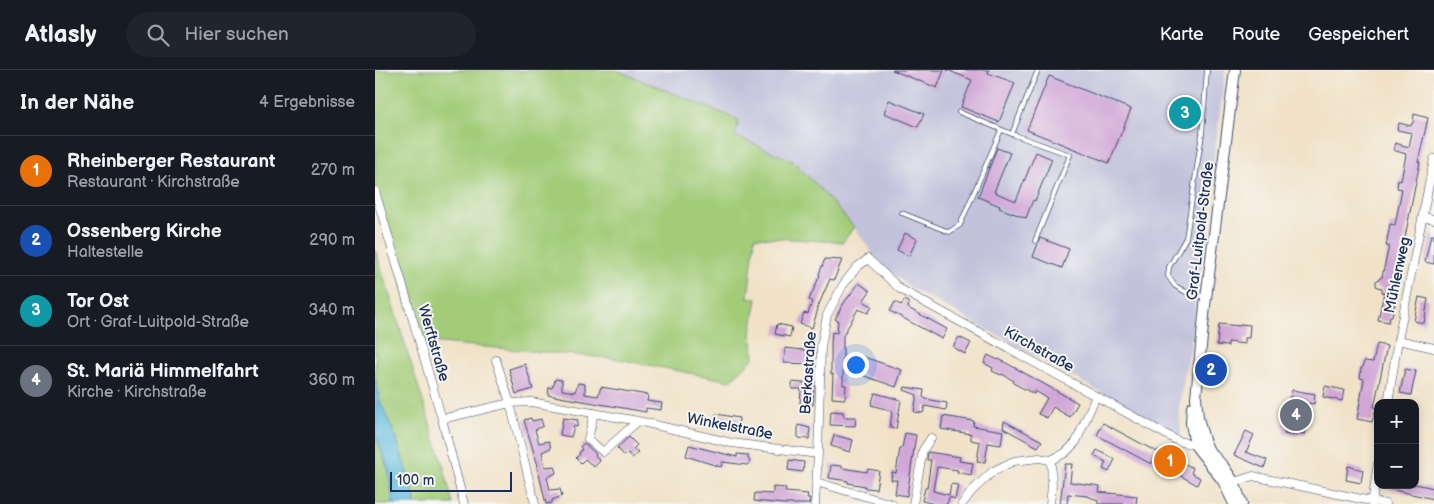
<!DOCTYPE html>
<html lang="de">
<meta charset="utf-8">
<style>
:root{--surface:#171b24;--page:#20242c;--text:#f1f3f6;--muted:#9ea1a6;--line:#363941;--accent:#1f6fb2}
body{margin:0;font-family:"Balsamiq Sans",sans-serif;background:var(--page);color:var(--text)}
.controls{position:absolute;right:15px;bottom:15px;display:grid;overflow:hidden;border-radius:10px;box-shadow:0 2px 8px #0003}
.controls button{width:45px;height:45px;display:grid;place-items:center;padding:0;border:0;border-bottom:1px solid var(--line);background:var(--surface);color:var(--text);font:25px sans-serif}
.scale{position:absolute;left:15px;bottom:12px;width:122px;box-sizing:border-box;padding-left:5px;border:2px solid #1b2f5e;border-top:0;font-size:14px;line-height:18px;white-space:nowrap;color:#1b2f5e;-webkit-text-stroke:4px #f6f6f2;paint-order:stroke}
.you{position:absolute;left:480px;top:294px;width:18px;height:18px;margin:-12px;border:4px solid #fff;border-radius:50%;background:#1a73e8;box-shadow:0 0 0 8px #1a73e833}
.badge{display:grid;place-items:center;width:32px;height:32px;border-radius:50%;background:var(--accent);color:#fff;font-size:16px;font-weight:700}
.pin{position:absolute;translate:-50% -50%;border:2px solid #fff;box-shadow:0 1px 5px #0006}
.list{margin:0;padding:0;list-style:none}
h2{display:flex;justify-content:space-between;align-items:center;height:65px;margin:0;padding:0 20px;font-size:21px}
h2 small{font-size:16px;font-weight:400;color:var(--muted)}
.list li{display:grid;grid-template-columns:32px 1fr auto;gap:15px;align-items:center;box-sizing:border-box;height:70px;padding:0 20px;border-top:1px solid var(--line)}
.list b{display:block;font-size:19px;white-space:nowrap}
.list p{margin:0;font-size:16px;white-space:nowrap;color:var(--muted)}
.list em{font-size:16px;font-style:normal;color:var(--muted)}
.icon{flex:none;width:28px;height:28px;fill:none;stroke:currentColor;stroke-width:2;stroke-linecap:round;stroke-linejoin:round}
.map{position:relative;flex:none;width:1059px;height:434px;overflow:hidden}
header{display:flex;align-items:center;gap:30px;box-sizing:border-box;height:70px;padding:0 25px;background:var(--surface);border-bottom:1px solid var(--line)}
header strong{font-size:24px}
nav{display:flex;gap:28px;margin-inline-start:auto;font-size:18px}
.search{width:350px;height:45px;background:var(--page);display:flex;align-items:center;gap:12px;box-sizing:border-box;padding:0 18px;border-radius:28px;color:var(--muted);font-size:19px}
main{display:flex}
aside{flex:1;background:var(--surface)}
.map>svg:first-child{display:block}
</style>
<header>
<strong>Atlasly</strong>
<div class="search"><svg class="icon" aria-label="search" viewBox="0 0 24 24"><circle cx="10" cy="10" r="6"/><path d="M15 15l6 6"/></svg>Hier suchen</div>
<nav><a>Karte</a><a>Route</a><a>Gespeichert</a></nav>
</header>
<main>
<aside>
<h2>In der Nähe<small>4 Ergebnisse</small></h2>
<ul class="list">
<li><span class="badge" style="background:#e8710a">1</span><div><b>Rheinberger Restaurant</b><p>Restaurant · Kirchstraße</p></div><em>270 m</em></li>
<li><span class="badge" style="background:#1a4fb4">2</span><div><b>Ossenberg Kirche</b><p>Haltestelle</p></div><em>290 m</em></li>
<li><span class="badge" style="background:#0f9aa8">3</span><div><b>Tor Ost</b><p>Ort · Graf-Luitpold-Straße</p></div><em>340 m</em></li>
<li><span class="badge" style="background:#6b7280">4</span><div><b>St. Mariä Himmelfahrt</b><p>Kirche · Kirchstraße</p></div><em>360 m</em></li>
</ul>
</aside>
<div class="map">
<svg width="1059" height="434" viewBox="0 0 1059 434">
<rect width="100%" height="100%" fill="#f6f6f2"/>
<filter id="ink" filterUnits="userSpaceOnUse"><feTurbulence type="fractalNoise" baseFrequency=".02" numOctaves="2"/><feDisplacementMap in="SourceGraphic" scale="10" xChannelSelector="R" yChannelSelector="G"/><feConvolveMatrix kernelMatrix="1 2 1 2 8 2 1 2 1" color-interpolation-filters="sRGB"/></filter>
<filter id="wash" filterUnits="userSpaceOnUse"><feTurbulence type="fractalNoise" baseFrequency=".0096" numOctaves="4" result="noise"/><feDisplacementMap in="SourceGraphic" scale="20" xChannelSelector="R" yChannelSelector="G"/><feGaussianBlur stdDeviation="1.12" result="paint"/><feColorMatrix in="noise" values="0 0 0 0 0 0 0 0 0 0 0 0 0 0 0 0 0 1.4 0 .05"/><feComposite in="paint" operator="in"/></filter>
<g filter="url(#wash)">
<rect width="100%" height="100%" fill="#f1e2c7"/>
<path fill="#c2c2dc" d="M241 0H850L815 279 809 308 804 337 806 366 538 219 506 195 479 157 447 121 418 91 359 66 364 50Z"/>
<path fill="#a2cc78" stroke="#5e7e6b" d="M0 0H241L364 50 360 66 418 91 447 121 479 157 468 172 380 167 373 228 382 229 376 263 379 288 355 311 243 289 44 271 0 121Z
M0 179 69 398 78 434H40L39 425 21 367 6 334 0 307Z
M0 363 14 402 18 434H0Z"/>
<path fill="#5ebadc" stroke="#3c749d" d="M0 307 6 334 21 367 39 425 40 434H18L14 402 0 363Z"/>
<g id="blocks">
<path fill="#d1a7d7" d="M517 0H569L562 18Z
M572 0H614L613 3 640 13 624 52 586 37 597 10Z
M674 6 756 39 734 93 652 60Z
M514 30 549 44 543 57 509 43Z
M801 32 824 42 819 54 796 44Z
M1039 44 1053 48 1043 92H1045L1017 232H1020L1017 246H1015L1014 252 1003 250 1009 223 1007 222V218L1002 217 1001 215V211L1007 207 1014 176H1011L1015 154 1020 155 1027 119 1022 118 1023 110 1026 111 1031 84 1018 80 1020 73 1034 77 1037 63 1022 60 1024 53 1036 56 1037 53H1038Z
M622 78 635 83 619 122 641 131 661 82 677 89 660 131 658 130 651 148 624 138 625 136 603 127Z
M530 163 542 169 534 186 522 180Z
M1056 165H1059V194L1050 192Z
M665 168 694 179 687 198 658 187Z
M450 189 467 190 459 210 455 209 448 225 442 239H443L437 258 425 254 429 243 433 244 437 231 434 230 445 205 444 204Z
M484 213 495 221 488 231 497 236 493 243 483 239 468 266V315H471L470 329 457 328 458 304H456V273L457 262 462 263 463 251 460 249 469 233Z
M1044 227 1053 229 1049 253 1039 251Z
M530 230 534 233 533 238 572 259 567 269 515 241 520 232 526 235Z
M402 254 417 257 415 267 400 264Z
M844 254 865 256V254L875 255 874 268H870V274L853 272V276L842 275Z
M584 267 596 273 590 284 578 277Z
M1002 274 1012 276 999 337 1001 338 997 352 982 349 989 309 985 308 986 298 988 297 989 291 998 292Z
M410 278 437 281V294L409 293Z
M483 285 527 300 521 317 484 304 486 299H478Z
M613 285 623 290 624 289 703 333 695 347 678 337 672 348 663 344 672 328 660 321 659 324 638 313 639 311 627 304 626 305 617 301 618 298 609 293Z
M150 294 158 319 141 324 134 299Z
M1030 299 1041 301 1036 325 1025 323Z
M180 309 187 310V320L200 322 203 313 210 314V324L223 326 226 317 273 325 272 331 287 333 286 340 271 338V342L173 325 174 317 177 318 178 315H179Z
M417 312 439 314 438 335 425 334 426 319H417Z
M950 316 969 320 967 331 948 327Z
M530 317 549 320 548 327 551 329 572 333 571 340 550 336 548 343 539 342 542 325 529 320Z
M917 320 940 324 939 334 934 333 929 357 932 358 930 364 923 363 922 366 909 364 910 359 908 358 914 327H916Z
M500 323 526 330 521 359 515 358 517 341 496 335Z
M456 341 468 342 469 347H481L480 356 455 355Z
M341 344 364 348 363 357 353 355V358L338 356Z
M568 346 599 351 598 356 628 361 626 375 613 373 610 392 602 391 605 372 596 370V364L566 359Z
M156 348 157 351 166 349 168 356 160 360 164 373 174 371 176 378 167 382 170 397 179 396 181 403 172 407 175 420 185 419 187 426 177 430V433L171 434 162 396H163L149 350Z
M188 348 203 350 202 357 199 356 196 367 185 365Z
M629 351 667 371 663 377 628 358Z
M728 353 782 382 783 380 818 398 816 403 825 408 822 415 778 390 776 394 722 365Z
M423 355 435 358 434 369 423 368Z
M871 361 879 365 871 382 892 390 889 398 859 385Z
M530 363 541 365 532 426 520 424 522 410H516L517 402 521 403 525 378H527Z
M459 365 478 370 475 382 456 376Z
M254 367 262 375 258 379 263 383 257 388 253 383 250 386 242 378Z
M209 373 221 384 220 385 225 391 219 397 210 389 206 393 201 388 205 384 204 383 207 379 205 377Z
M314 375 362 387V384L373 385V388L375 392 372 395 347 392 346 397 336 394 311 386Z
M722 380 740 389 734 402 728 399 731 392 719 386Z
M553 382 585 387 584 391 598 393 596 405 582 402 583 400 562 397 558 421 574 425 576 414 583 415 580 429 574 427 572 434H560L547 431 550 418H552L556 390H552Z
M414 390 429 392 428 402 413 400Z
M690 394H697L695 412 725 416 724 422 762 426 761 434H723V430L712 426 693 424 692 434H685Z
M456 395 467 396V398L492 402 493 399 504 401 501 419 490 418V416L473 413V411L454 408Z
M973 396 988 400 986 413 971 410Z
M1040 414 1059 418V429L1010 418V415H1040Z
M398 417 411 418 410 422 433 424 432 428H435L434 434H409L379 431 380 423 398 424Z"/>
</g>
</g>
<g filter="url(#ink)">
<use href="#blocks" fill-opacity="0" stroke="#3b4a6e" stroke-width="1"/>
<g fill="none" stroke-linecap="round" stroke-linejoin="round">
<defs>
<path id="service" d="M584 42 637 64 663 0
M637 64 695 85 660 171
M527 143 574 162 585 155 626 60
M830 227 811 222 800 216 793 206 794 197 811 168 827 64 832 0"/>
<path id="minor" d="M0 121 67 349 89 434
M1048 147 1059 149
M1023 270 1059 278
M121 290 135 333 160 434
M1013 333 1023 270 1059 89
M219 343 213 369 228 382 263 351
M67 349 135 333 156 332 263 351 357 373 443 384
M441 412 517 434
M856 413 878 406 1010 434
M440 434 443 384 446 277 452 245 468 215 482 197 493 189 525 219 803 371 820 375 823 373
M538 434 548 380 556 368
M587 434 597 421 618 401 639 391 664 388 676 390 690 383 701 372 721 326
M675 434 677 416 676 390
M997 434 1003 393"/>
<path id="tertiary" d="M860 0 830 236 821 327 823 348 829 370 834 381 848 396 859 412 867 434
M817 337 816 353 820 375 848 411 859 434"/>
</defs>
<use href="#service" stroke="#3b4a6e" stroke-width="5.5"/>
<use href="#minor" stroke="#3b4a6e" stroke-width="9"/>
<use href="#tertiary" stroke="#3b4a6e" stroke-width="12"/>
<use href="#service" stroke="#fff" stroke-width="4"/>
<use href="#minor" stroke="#fff" stroke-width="8"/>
<use href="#tertiary" stroke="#fff" stroke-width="10"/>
</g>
</g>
<g text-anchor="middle" stroke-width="4" stroke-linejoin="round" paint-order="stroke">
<g font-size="15" fill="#1b2f5e" stroke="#f6f6f2">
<text transform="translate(825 161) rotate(-83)" y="5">Graf-Luitpold-Straße</text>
<text transform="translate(1022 205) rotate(-78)" y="5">Mühlenweg</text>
<text transform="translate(59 273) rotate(74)" y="5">Werftstraße</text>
<text transform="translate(664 279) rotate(29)" y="5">Kirchstraße</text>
<text transform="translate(433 303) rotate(-86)" y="5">Berkastraße</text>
<text transform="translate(355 356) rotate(11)" y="5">Winkelstraße</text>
</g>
</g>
</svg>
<div class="controls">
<button>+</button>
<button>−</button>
</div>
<div class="scale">100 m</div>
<div class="you"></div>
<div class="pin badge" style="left:795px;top:391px;background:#e8710a">1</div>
<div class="pin badge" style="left:836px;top:300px;background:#1a4fb4">2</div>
<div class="pin badge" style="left:810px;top:43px;background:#0f9aa8">3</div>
<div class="pin badge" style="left:921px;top:345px;background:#6b7280">4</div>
</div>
</main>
